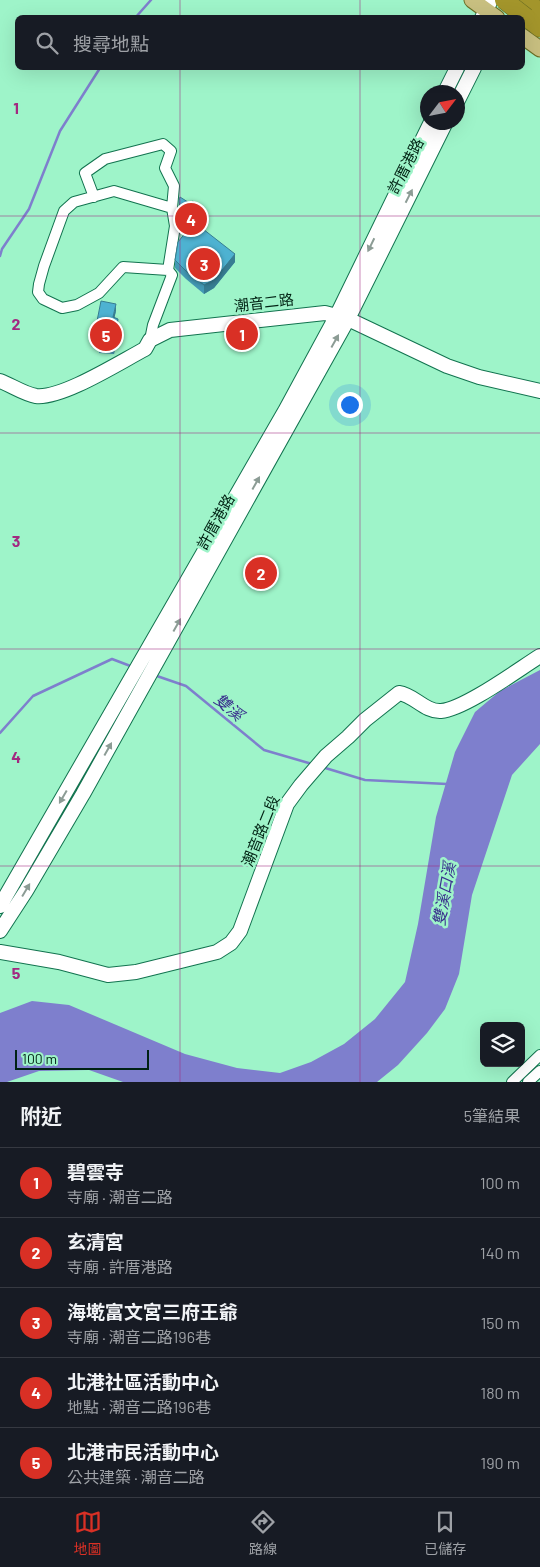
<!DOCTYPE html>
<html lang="zh-TW">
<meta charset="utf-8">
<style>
:root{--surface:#171b24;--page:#242831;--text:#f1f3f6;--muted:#9ea1a6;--line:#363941;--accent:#d93025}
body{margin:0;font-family:Barlow,"Noto Sans TC",sans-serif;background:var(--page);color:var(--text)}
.controls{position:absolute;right:15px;bottom:15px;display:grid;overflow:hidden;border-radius:8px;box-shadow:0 5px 20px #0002}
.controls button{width:45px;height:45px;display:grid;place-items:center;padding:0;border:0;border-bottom:1px solid var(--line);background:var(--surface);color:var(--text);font:25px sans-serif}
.compass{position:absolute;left:420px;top:85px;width:45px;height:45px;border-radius:50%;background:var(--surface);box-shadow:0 5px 20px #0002;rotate:58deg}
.scale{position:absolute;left:15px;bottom:12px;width:134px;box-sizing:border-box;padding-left:5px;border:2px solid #002213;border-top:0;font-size:14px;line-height:18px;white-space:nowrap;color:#002213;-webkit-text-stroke:4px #9ef4c9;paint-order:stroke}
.you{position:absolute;left:349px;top:404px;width:18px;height:18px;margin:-12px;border:4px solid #fff;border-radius:50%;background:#1a73e8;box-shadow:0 0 0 8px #1a73e833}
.badge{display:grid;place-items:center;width:32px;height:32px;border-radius:50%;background:var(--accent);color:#fff;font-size:16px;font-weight:700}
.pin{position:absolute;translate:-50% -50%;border:2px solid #fff;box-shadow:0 1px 5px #0006}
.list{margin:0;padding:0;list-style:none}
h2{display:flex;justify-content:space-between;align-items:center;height:65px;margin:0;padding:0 20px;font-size:21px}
h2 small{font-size:16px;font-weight:400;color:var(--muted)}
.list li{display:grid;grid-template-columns:32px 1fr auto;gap:15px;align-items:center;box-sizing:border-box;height:70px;padding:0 20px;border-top:1px solid var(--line)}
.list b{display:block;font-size:19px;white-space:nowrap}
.list p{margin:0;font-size:16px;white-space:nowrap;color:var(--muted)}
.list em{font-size:16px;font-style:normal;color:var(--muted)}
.icon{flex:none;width:28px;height:28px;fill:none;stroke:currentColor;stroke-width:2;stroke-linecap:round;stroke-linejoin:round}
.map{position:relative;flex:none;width:540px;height:1082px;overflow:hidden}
.search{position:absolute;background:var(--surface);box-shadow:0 5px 20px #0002;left:15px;right:15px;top:15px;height:55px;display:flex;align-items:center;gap:12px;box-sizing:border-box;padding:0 18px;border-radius:8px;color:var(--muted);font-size:19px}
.sheet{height:415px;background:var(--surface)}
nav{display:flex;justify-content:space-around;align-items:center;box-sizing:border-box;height:70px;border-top:1px solid var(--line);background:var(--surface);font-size:14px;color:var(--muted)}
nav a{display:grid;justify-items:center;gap:2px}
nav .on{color:var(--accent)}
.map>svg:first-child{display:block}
</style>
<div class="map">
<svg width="540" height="1082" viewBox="0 0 540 1082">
<rect width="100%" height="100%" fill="#9ef4c9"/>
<path fill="#7e7fcd" d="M540 670V744L512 775 472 895 459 974 445 1009 427 1033 398 1065 377 1082H123L89 1070 39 1071 7 1082H0V1013L32 1001 69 1005 185 1054 237 1068 280 1073 311 1062 344 1044 375 1019 405 982 418 924 436 817 455 752 475 712 500 691Z"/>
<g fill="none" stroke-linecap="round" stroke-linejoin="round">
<path stroke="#7e7fcd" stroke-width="2.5" d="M135 18 151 0
M0 256 2 249 29 209 60 131 100 68
M154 675 186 686 264 750 312 764
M0 733 33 696 112 659 133 667
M322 767 365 780 447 784"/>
<defs>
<path id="street" d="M94 197 85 173 105 159 163 144 171 151 165 168 174 186 172 208 175 226 168 270 172 275 153 325 150 340
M168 270 123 267 99 293 77 305 62 308 43 299 38 292 39 284 44 266 64 211 74 202 114 191 172 208
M512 1082 540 1055
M528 1082 540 1071"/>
<path id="secondary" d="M482 18 491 0
M445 92 457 68
M458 100 474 68
M0 381C11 385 24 394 36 396 62 399 120 362 145 349L150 340 170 330 325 313 348 319 447 366 479 377 540 391
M0 906 285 411 337 315 431 122
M0 931 26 891 83 794 348 319 446 122
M0 952 59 962 108 975 136 972 217 952 231 943 240 931 287 804 301 785 326 756 348 737 365 720 399 693C414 695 425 712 441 711 465 709 519 669 540 656"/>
<path id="primary" d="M472 0 497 18
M522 36 540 49"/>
<path id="highway" d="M524 0 540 12
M526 17 540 28"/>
</defs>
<use href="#street" stroke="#12734f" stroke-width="12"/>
<use href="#secondary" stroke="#12734f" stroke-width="16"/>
<use href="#primary" stroke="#6a6d23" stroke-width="17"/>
<use href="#highway" stroke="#6a6d23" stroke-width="19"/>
<use href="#street" stroke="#fff" stroke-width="10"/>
<use href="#secondary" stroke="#fff" stroke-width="14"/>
<use href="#primary" stroke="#c8bf80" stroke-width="15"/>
<use href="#highway" stroke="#a3952b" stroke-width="18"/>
<defs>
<path id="highway-bridge" d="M504 0 526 17"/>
</defs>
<use href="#highway-bridge" stroke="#6a6d23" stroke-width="19" stroke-linecap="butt"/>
<use href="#highway-bridge" stroke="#a3952b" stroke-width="18"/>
</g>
<path fill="#4399b4" d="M179 201 191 204 200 212 206 222 202 228 235 262 214 288 204 294 186 279 175 268V260L190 226 181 220 179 208Z
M116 311 114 318 118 325 114 354 99 353V349L93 347V341Z"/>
<path fill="#377d92" d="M206 215V222L199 232V225Z
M235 254V262L214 288 204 294V285Z
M116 304V311L113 324V317Z
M118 319V325L114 354V348Z"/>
<path fill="#4eb2d1" stroke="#377d92" d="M180 197 191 204 192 201 200 206 198 210 206 215 199 225 181 213 179 201Z
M194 222 235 254 214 280 204 285 186 271 175 260 178 242Z
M101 301 116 304 113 317 118 319 114 348 99 347 100 343 93 341Z"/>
<defs><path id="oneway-solid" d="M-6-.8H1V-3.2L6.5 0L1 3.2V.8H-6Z" transform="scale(1.25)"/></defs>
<g fill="#8c9c95">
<use href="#oneway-solid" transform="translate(409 196) rotate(-63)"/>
<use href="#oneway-solid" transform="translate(371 245) rotate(116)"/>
<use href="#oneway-solid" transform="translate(335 341) rotate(-61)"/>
<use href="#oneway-solid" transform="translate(256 483) rotate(-61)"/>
<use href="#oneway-solid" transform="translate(177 625) rotate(-61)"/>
<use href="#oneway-solid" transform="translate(108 749) rotate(-61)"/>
<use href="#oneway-solid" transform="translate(63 797) rotate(120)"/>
<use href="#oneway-solid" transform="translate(26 890) rotate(-59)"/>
</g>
<path fill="none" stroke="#a22980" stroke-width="1" stroke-opacity="0.55" d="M180 0V18M360 0V18M180 68V1082M360 68V1082M0 216H540M0 433H540M0 649H540M0 866H540"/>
<g text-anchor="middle" stroke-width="5" stroke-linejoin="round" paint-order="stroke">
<g font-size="15" fill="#002213" stroke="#9ef4c9">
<text transform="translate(406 166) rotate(-63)" y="5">許厝港路</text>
<text transform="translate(264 303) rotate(-7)" y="5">潮音二路</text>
<text transform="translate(216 522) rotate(-61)" y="5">許厝港路</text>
<text transform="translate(261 831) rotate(-68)" y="5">潮音路二段</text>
</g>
<g font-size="16" font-style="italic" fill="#3a318d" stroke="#9ef4c9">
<text transform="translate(229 707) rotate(40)" y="6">雙溪</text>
<text transform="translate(444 894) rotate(-80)" y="6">雙溪口溪</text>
</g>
</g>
<g font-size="16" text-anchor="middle" font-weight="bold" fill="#a22980" stroke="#9ef4c9" stroke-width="5" stroke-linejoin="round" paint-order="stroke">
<text x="16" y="114">1</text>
<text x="16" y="330">2</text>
<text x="16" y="547">3</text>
<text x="16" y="763">4</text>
<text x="16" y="979">5</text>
</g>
</svg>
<div class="controls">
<button><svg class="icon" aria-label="layers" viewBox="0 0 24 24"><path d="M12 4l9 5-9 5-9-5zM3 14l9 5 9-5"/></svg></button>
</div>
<svg class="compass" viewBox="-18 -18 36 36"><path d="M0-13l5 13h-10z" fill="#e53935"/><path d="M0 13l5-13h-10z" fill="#9ea1a6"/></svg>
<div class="scale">100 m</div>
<div class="you"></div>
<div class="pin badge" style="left:242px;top:334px">1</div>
<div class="pin badge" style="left:261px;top:573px">2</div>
<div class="pin badge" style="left:204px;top:264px">3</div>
<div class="pin badge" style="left:191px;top:219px">4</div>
<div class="pin badge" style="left:106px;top:335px">5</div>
<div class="search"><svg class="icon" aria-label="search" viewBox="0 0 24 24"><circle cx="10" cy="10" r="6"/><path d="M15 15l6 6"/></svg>搜尋地點</div>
</div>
<section class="sheet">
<h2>附近<small>5筆結果</small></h2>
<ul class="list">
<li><span class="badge">1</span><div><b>碧雲寺</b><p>寺廟 · 潮音二路</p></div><em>100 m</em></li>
<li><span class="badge">2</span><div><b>玄清宮</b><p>寺廟 · 許厝港路</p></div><em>140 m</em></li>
<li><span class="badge">3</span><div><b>海墘富文宮三府王爺</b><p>寺廟 · 潮音二路196巷</p></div><em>150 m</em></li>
<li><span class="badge">4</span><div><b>北港社區活動中心</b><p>地點 · 潮音二路196巷</p></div><em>180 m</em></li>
<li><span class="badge">5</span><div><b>北港市民活動中心</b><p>公共建築 · 潮音二路</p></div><em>190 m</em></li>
</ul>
</section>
<nav>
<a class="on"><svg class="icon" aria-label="map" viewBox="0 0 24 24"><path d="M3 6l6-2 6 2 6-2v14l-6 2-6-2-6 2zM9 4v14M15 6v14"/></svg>地圖</a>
<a><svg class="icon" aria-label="directions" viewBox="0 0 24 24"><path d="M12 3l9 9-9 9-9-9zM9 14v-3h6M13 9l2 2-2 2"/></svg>路線</a>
<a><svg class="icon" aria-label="saved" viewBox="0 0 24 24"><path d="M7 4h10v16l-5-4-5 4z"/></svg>已儲存</a>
</nav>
